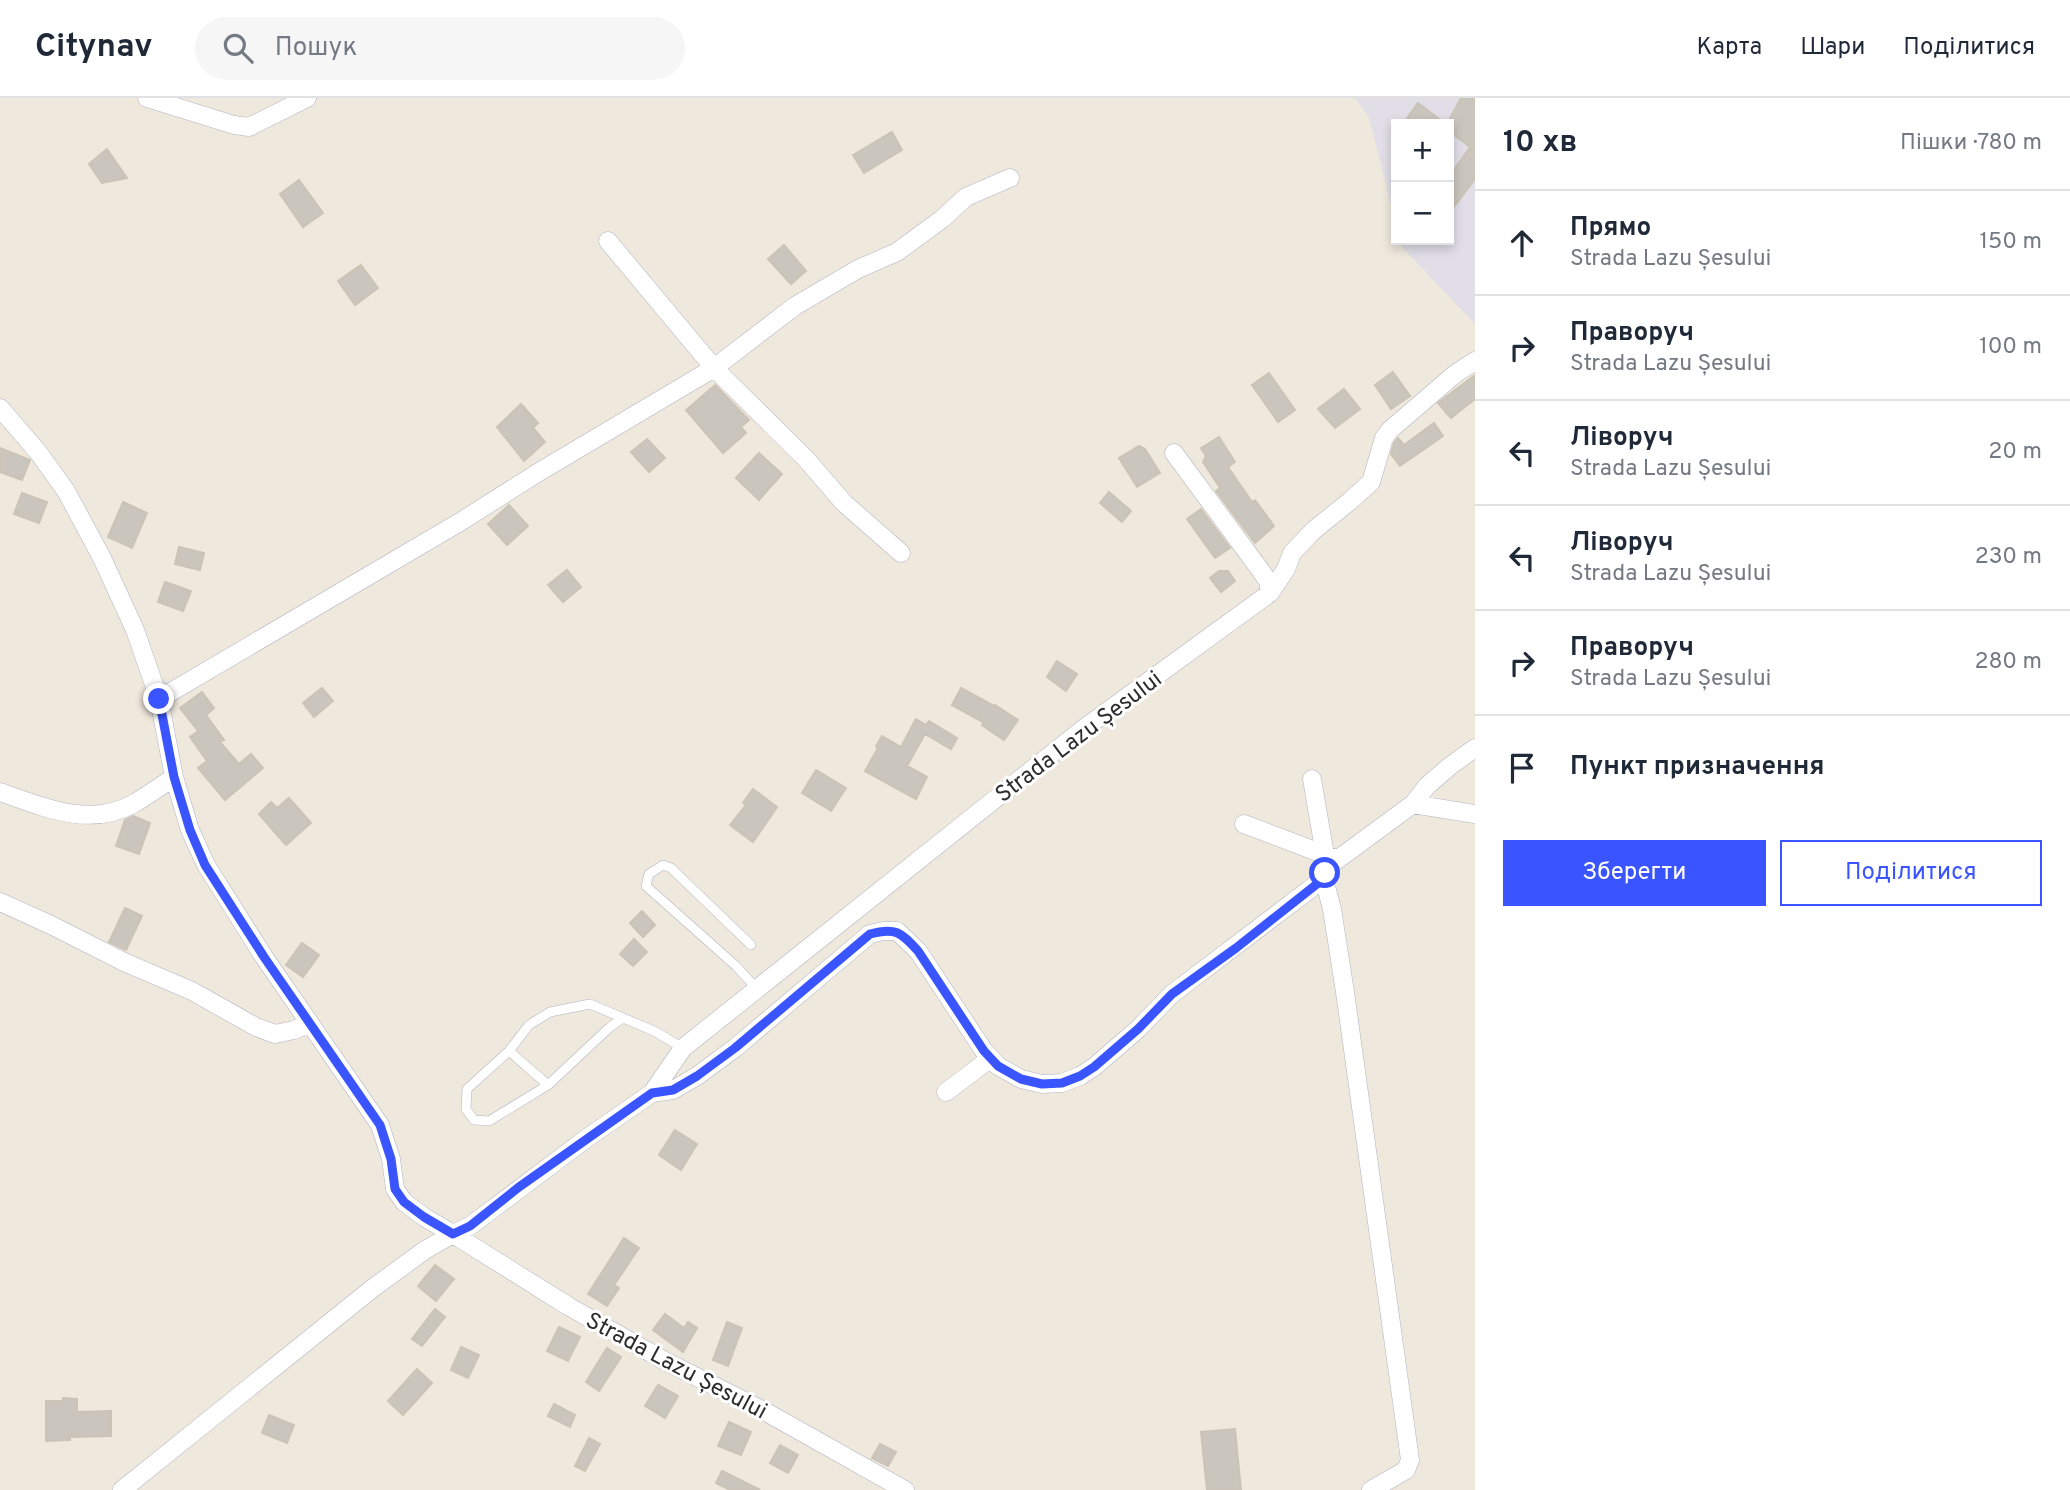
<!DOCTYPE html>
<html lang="uk">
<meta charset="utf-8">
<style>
:root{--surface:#fff;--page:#f6f6f7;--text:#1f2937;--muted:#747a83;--line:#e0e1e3;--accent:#3a55ff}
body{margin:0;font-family:Overpass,sans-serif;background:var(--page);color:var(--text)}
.controls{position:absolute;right:21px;top:21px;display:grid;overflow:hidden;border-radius:0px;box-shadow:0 4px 10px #0003}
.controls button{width:63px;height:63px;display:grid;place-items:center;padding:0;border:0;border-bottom:2px solid var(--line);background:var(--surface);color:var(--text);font:35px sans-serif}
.stop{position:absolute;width:21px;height:21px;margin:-16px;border:5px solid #3a55ff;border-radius:50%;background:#fff}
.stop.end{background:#3a55ff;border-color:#fff;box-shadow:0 2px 7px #0008}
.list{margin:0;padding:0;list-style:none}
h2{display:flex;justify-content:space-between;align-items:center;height:91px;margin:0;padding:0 28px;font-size:30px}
h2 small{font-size:23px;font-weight:400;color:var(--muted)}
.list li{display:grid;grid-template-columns:46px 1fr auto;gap:21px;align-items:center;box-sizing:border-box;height:105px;padding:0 28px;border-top:2px solid var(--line)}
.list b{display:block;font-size:26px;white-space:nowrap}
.list p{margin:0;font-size:23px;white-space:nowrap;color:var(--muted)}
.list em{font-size:23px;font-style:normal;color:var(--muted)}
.actions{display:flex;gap:14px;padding:21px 28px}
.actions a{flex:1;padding:16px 0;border:2px solid var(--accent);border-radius:0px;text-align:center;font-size:24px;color:var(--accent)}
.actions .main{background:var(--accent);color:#fff}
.icon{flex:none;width:38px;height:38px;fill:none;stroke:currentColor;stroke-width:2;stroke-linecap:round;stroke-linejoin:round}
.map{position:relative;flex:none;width:1475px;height:1392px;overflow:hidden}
header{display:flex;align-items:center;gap:42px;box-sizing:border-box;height:98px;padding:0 35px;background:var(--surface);border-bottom:2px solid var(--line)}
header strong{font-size:33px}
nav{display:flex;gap:38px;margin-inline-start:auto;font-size:24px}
.search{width:490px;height:63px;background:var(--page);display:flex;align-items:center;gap:18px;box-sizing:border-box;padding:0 24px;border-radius:38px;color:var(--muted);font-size:26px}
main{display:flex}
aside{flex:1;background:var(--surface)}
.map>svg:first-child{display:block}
</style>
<header>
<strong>Citynav</strong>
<div class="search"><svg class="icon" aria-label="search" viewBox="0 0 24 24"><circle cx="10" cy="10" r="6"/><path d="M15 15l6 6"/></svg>Пошук</div>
<nav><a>Карта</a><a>Шари</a><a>Поділитися</a></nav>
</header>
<main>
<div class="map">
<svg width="1475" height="1392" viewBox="0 0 1475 1392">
<rect width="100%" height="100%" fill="#efe8dd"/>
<path fill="#e1dee7" d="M1355 0H1475V226L1402 149 1400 142H1449V26H1396V126L1369 19Z"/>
<path fill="#cac5bd" stroke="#cbc4b6" stroke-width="2" d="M1461 0H1475V81L1449 115V79L1470 49 1449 33V22Z
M1418 5 1446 26H1416L1407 20Z
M892 34 902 52 864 75 853 57Z
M107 51 127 80 102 85 89 66Z
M299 82 323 115 303 129 280 96Z
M784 147 806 173 791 186 768 161Z
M361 167 378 190 355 207 338 183Z
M1393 274 1410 298 1391 311 1375 287Z
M1269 275 1295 312 1278 324 1252 287Z
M1475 277V301L1451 320 1438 305Z
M715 287 749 322 741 329 746 335 723 355 686 312Z
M1344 291 1360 311 1335 330 1318 311Z
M521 306 538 325 533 330 545 344 524 363 497 329Z
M1434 325 1443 338 1400 368 1391 356 1394 345 1398 340 1404 347Z
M1219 339 1235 364 1228 369 1252 404 1255 402 1274 428 1255 445 1216 393 1220 390 1203 364 1206 358 1201 350Z
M647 341 665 360 649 374 631 354Z
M1139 348 1145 351 1160 375 1137 389 1119 360Z
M0 350 30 362 22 382 0 374Z
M759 355 782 376 759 402 736 380Z
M1109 394 1131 413 1122 424 1100 405Z
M22 395 47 404 39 425 14 416Z
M123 404 147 415 132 450 108 439Z
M509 407 528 428 507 447 488 426Z
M1201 411 1230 450 1215 460 1187 421Z
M179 449 204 455 200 472 175 466Z
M567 472 581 489 563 504 548 487Z
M1219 473H1228L1235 483 1221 494 1210 480Z
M165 484 191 493 183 513 158 504Z
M1057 563 1077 576 1066 593 1047 579Z
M322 590 333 603 314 619 303 605Z
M961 590 994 608 995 607 1018 622 1004 642 982 627 983 624 952 607Z
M202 594 214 610 206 617 224 642 220 644 239 666 251 656 263 670 225 702 198 670 207 663 190 639 198 633 180 610Z
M916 621 926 627 929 623 957 640 951 651 925 636 907 668 927 679 916 701 865 673 878 650 876 648 882 638 901 649Z
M816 672 846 690 831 713 802 695Z
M753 691 777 709 753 744 730 727 746 707 743 705Z
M289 700 311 725 286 747 259 716 271 704 277 710Z
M133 718 150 725 139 756 116 748 125 722Z
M125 810 142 818 126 852 109 844Z
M642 813 655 827 643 839 630 825Z
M634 841 647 854 633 868 620 856Z
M302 845 319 857 303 879 286 867Z
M675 1032 697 1046 681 1072 659 1057Z
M624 1140 639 1150 614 1187 619 1190 607 1208 588 1196Z
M435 1167 454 1181 436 1203 418 1188Z
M435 1211 445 1219 422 1248 412 1241Z
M665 1216 684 1230 688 1224 697 1230 683 1254 653 1232Z
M727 1224 742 1230 728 1268 713 1262Z
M559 1229 580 1239 568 1263 547 1253Z
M461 1249 479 1257 468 1280 451 1272Z
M607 1250 621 1259 599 1293 586 1284Z
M417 1271 432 1285 403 1317 388 1303Z
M658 1287 678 1298 665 1320 645 1308Z
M63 1300 77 1301V1314L111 1313V1338L70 1339V1342L46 1343V1303H63Z
M554 1306 575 1317 570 1329 548 1318Z
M269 1317 294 1327 287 1345 262 1335Z
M729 1324 751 1334 741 1357 718 1348Z
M1235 1331 1241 1392H1207L1201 1334Z
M589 1340 600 1346 585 1373 575 1368Z
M880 1346 896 1354 888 1368 872 1360Z
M780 1347 798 1357 788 1375 770 1365Z
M722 1373 760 1392H730L716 1385Z"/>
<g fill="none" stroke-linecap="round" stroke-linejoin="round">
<defs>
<path id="service" d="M751 847 671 770 663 767 649 776 646 788 736 868 757 891
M623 920 610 929 548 987 489 1023 474 1022 466 1011 467 991 509 953 529 927 550 914 590 906 654 933 683 950
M509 953 548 987"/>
<path id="minor" d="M147 0 234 27 249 29 307 0
M608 143 714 270 795 208 858 171 897 154 942 121 966 99 1010 80
M0 310 38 354 66 393 102 460 135 532 159 601 174 679 190 732 206 767 264 859 380 1027 391 1061 395 1091 404 1104 424 1119 453 1136 470 1128 587 1040 652 995 683 950 1083 631 1270 495 1286 471 1292 455 1314 432 1350 403 1371 384 1384 340 1390 332 1455 276 1475 263
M1174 355 1261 473 1268 483 1270 495
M159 601 460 424 539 374 714 270 806 361 844 405 901 455
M1312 681 1325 757
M0 694C43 709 89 730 133 706 147 698 161 688 174 679
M1413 706 1475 716
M1244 726 1336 761
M1322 782 1327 792 1332 811 1345 894 1410 1362 1406 1372 1371 1392
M0 804 51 827 124 864 192 893 256 929 275 936 294 932 309 925
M946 994 991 960
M652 995 673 992 697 978 735 950 870 836 883 833H897L918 853 984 953 998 968 1021 981 1042 986 1062 985 1080 978 1094 969 1138 931 1172 896 1322 782 1330 767 1413 706 1427 688 1450 668 1475 650
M122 1392 373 1190 425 1152 453 1136 568 1208 665 1263 766 1314 905 1392"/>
</defs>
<use href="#service" stroke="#b1b3c1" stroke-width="10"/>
<use href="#minor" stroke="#b1b3c1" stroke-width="19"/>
<use href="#service" stroke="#fff" stroke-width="9"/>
<use href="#minor" stroke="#fff" stroke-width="18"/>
</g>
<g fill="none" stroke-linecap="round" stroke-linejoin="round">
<path stroke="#3a55ff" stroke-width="9" d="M159 601 174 679 190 732 205 767 264 859 380 1027 391 1061 395 1091 404 1104 424 1119 453 1136 470 1128 519 1089 652 995 673 992 697 978 735 950 870 836C895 829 901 834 918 853L984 953 998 968 1021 981 1042 986 1062 985 1080 978 1094 969 1138 931 1172 896 1236 850 1322 782 1325 775"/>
</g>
<g text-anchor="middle" stroke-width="6" stroke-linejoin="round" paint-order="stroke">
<g font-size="23" fill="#2c2c2c" stroke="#fff">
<text transform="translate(1078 638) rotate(-37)" y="8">Strada Lazu Șesului</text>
<text transform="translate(677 1267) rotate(28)" y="8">Strada Lazu Șesului</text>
</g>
</g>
</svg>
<div class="controls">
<button>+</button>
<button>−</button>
</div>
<div class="stop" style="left:1325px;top:775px"></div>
<div class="stop end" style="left:159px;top:601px"></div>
</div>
<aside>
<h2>10 хв<small>Пішки · 780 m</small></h2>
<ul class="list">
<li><svg class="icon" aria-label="ahead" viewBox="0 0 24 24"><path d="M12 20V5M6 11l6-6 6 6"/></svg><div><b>Прямо</b><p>Strada Lazu Șesului</p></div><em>150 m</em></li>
<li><svg class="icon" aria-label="right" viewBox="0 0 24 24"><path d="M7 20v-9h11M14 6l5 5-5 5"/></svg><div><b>Праворуч</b><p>Strada Lazu Șesului</p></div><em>100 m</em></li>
<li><svg class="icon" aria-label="left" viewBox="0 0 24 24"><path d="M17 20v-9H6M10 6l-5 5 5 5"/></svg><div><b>Ліворуч</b><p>Strada Lazu Șesului</p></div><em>20 m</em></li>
<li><svg class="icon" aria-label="left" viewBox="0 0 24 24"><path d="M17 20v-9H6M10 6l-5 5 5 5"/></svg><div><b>Ліворуч</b><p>Strada Lazu Șesului</p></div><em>230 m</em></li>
<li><svg class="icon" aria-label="right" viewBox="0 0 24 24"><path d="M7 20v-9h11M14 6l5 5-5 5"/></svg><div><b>Праворуч</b><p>Strada Lazu Șesului</p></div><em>280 m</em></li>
<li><svg class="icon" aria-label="arrive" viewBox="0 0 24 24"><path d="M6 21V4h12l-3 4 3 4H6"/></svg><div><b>Пункт призначення</b></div></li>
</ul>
<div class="actions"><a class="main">Зберегти</a><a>Поділитися</a></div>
</aside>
</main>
